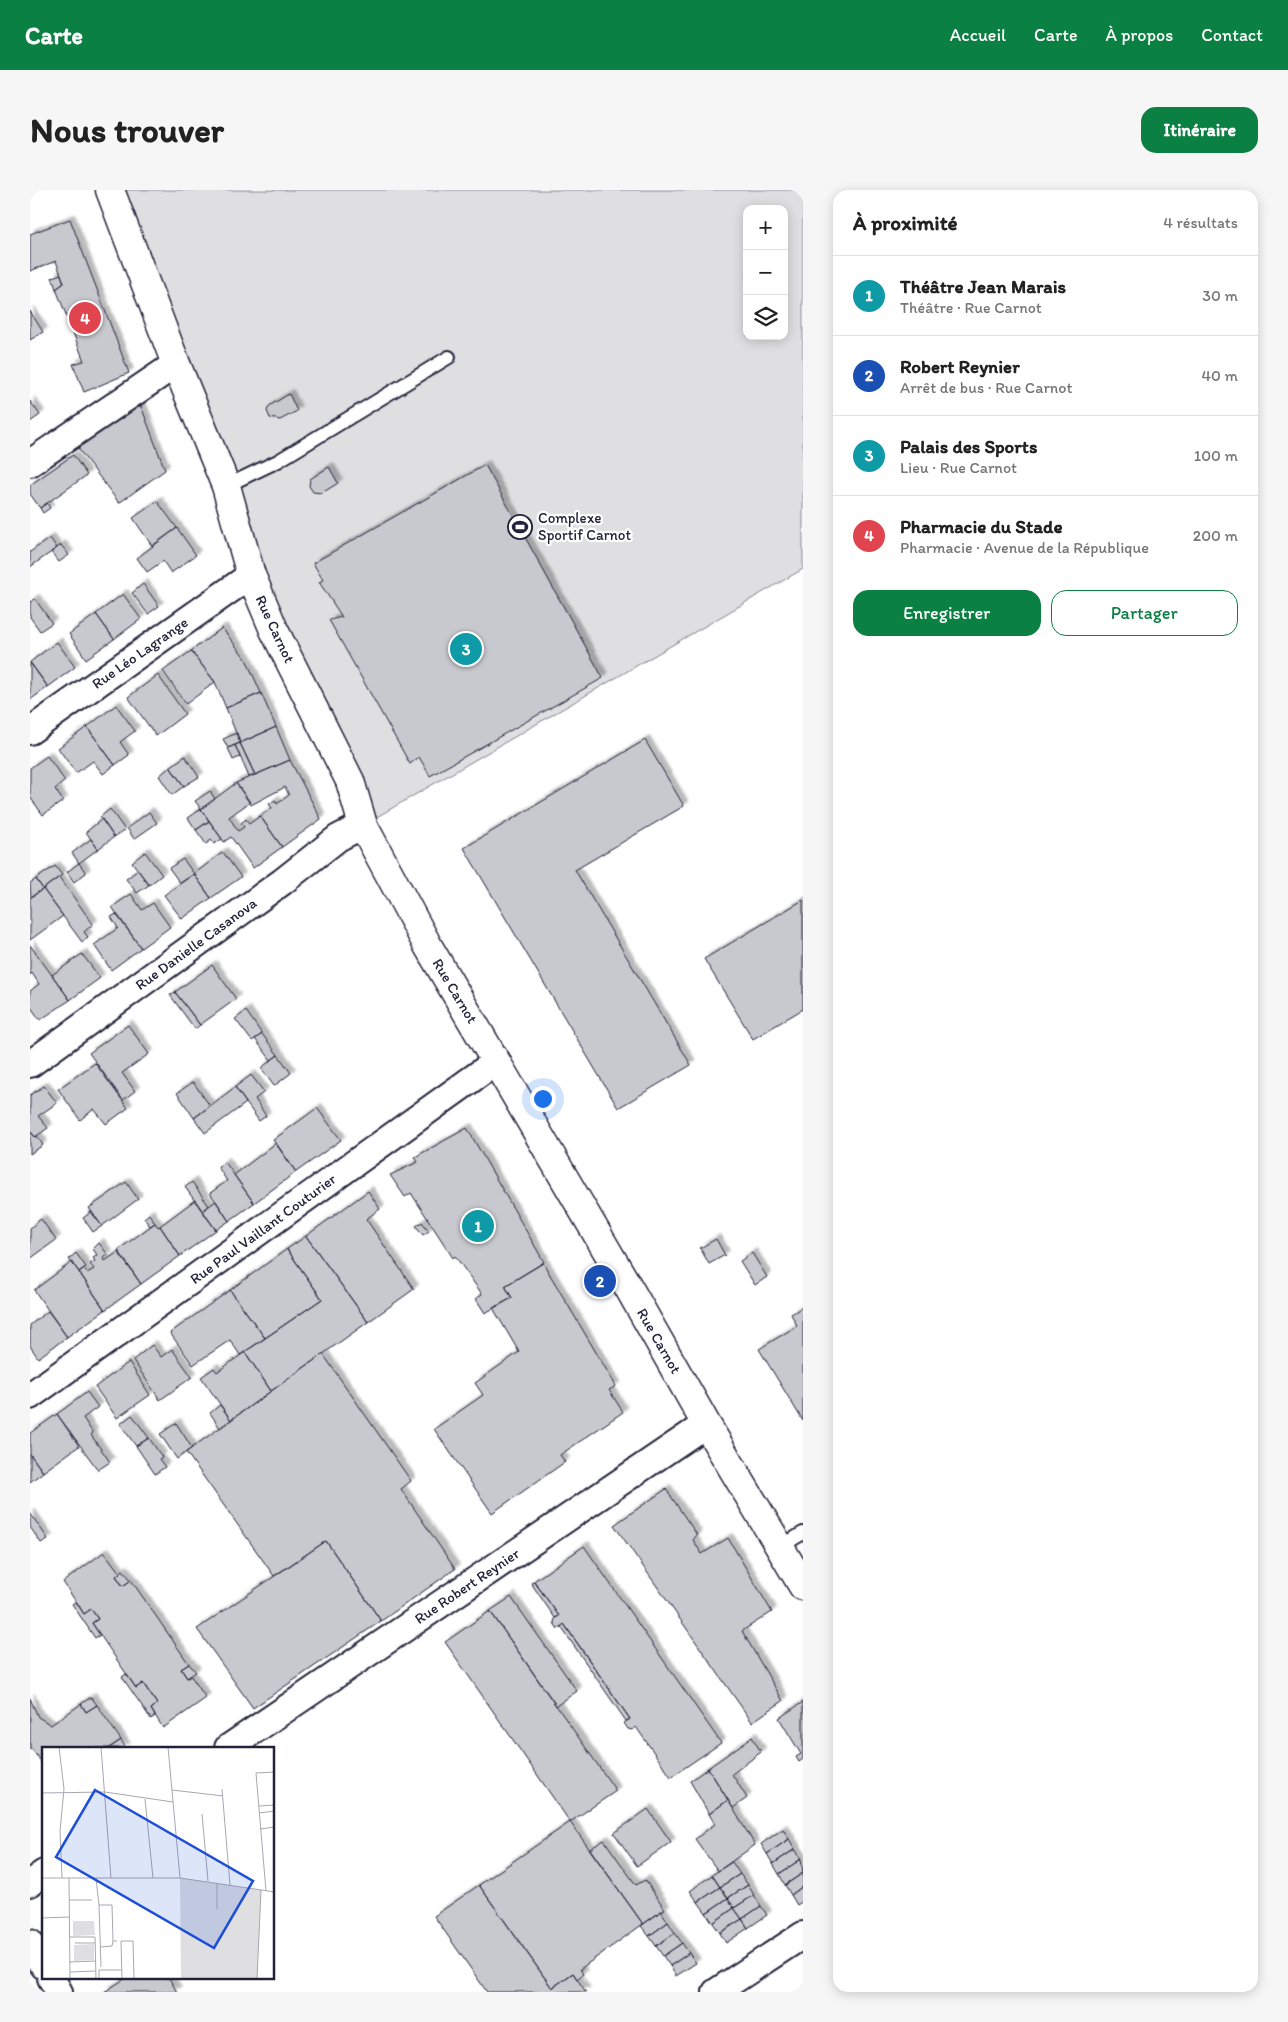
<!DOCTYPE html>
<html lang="fr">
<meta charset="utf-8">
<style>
:root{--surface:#fff;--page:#f6f6f6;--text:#222;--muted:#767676;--line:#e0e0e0;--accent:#0b8043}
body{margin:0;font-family:Itim,sans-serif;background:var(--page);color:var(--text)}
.controls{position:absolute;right:15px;top:15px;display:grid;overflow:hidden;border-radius:10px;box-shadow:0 2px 12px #0003}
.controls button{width:45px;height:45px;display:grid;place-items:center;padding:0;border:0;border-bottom:1px solid var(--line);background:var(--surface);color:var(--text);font:25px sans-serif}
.you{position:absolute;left:512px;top:908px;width:18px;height:18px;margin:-12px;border:4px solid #fff;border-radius:50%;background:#1a73e8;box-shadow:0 0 0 8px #1a73e833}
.badge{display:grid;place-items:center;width:32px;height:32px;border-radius:50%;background:var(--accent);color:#fff;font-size:16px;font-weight:700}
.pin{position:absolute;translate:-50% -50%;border:2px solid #fff;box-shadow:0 1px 5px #0006}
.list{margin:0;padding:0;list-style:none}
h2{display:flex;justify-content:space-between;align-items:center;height:65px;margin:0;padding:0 20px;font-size:21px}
h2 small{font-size:16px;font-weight:400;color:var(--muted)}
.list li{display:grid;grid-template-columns:32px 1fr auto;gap:15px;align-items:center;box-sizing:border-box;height:80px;padding:0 20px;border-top:1px solid var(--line)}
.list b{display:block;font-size:19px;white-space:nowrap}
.list p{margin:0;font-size:16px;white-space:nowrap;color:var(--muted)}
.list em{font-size:16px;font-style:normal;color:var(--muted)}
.actions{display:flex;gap:10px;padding:15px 20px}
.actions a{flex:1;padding:11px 0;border:1px solid var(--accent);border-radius:15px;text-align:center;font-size:18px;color:var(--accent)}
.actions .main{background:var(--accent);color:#fff}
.icon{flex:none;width:28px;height:28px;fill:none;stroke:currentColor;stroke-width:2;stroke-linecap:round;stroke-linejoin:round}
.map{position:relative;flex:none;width:773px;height:1802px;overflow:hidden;border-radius:15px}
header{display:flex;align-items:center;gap:30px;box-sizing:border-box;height:70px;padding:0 25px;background:var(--accent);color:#fff}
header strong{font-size:24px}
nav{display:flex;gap:28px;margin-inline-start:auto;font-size:18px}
.intro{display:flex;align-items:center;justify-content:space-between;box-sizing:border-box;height:120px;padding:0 30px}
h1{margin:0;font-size:35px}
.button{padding:12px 22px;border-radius:15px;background:var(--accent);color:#fff;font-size:18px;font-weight:700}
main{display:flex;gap:30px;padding:0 30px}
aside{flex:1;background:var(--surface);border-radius:15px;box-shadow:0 2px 12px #0003}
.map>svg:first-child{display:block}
</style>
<header>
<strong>Carte</strong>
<nav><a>Accueil</a><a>Carte</a><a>À propos</a><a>Contact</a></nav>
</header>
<div class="intro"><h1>Nous trouver</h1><a class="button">Itinéraire</a></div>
<main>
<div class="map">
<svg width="773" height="1802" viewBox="0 0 773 1802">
<defs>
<filter id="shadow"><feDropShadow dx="4.5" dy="-4.5" stdDeviation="1" flood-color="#0004"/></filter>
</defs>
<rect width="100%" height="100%" fill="#fff"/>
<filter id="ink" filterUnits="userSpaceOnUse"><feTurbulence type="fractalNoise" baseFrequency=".02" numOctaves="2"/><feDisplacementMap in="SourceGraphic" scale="10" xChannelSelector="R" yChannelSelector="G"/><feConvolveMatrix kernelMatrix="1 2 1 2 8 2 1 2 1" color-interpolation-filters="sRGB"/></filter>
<g filter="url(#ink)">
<path fill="#dfdfe2" stroke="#80808e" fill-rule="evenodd" d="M80 0H773V379L333 635ZM717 19H754V146H717Z"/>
<path fill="#c8c8cf" stroke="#22223b" filter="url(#shadow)" d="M40 29 99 183 54 202 43 174 54 171 26 99 34 93 26 71 0 81V44Z
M31 84 34 93 26 99 22 87Z
M0 121 13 142 0 150Z
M259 204 267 221 250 230 240 228 237 221 239 216Z
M0 211 10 225 0 232Z
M101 212 111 216 135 280 89 313 44 253Z
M43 265 57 285 10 318 0 304V295Z
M455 275 573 488 400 586 389 567 380 574 299 430 312 427 289 392 293 390 283 373Z
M299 277 308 293 292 303 283 302 279 296 280 289Z
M127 311 147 338 122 356 103 328Z
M17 313 20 318 13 323 10 318Z
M147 338 166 365 141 383 133 371 117 382 107 368Z
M20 348 27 358 0 377V362Z
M31 355 39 365 29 372 21 362Z
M113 394 129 416 118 424 102 403Z
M93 404 111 429 84 449 66 424Z
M5 409 22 433 10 441 0 427V412Z
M66 424 84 449 56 469 39 444Z
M192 438 216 469 231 503 196 518 185 492 161 461Z
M27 452 45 477 18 497 0 472Z
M161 461 185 492 156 514 133 481Z
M0 473 18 497 0 510Z
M128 485 155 524 126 546 98 507Z
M231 503 246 537 210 553 196 518Z
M86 515 105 541 90 552 99 565 85 575 57 537Z
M57 537 85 575 73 584 63 571 46 583 28 558Z
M246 537 260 570 225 585 210 553Z
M207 543 210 553 198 558 193 549Z
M615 550 654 616 545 680 661 875 588 918 434 658Z
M210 553 225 585 219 587 205 555Z
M205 555 210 567 203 570 198 558Z
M17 566 35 591 25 599 33 611 13 625 0 607V578Z
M155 566 169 587 154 596 140 577Z
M260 570 291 629 252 657 230 626 242 618 239 614 245 610 247 614 259 605 255 597 221 615 206 593Z
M140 577 154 596 142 605 129 586Z
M206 593 220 612 199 627 208 641 214 637 211 633 216 629 219 634 230 626 252 657 223 678 201 647 194 652 171 619Z
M180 601 185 609 171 619 165 611Z
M80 619 95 640 84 647 70 627Z
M171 619 179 631 166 640 158 628Z
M119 622 127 633 104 649 97 638Z
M72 629 84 647 68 659 56 642Z
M179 631 192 649 184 654 181 650 176 654 166 640Z
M61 649 68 659 49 673 42 663Z
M115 662 132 685 119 695 102 672Z
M193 662 211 687 181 708 164 684Z
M153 669 164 684 150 693 139 678Z
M49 673 56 683 44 692 37 682Z
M25 676 32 685 13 699 6 689Z
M108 680 119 695 107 703 96 689Z
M164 684 181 708 152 729 134 705Z
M29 687 63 734 54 742 58 747 52 752 13 699Z
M6 689 13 699 1 707 0 693Z
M13 699 33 726 0 750V708Z
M101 704 112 720 123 713 140 737 111 758 82 717Z
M773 710V819L723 849 674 769Z
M86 724 111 758 81 780 64 755 88 738 81 727Z
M0 755 40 810 10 830 0 816V801L9 794 2 783 0 785Z
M52 764 70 788 40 810 22 785Z
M182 775 206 809 170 835 145 802Z
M145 802 170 835 165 839 140 805Z
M216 821 232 844 222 851 205 829Z
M98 835 119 864 92 883 105 901 93 910 59 863Z
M232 844 248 865 241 870 225 849Z
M248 865 261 883 244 896 231 878Z
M65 873 98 918 76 934 64 919 50 930 28 899Z
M221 885 234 902 225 909 236 926 229 931 205 897Z
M163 892 180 916 164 928 147 903Z
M14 896 27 913 8 926 18 938 5 947 0 941V905Z
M205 897 216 913 175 943 164 928Z
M287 918 311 950 266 982 243 950Z
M437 938 514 1072 475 1096 482 1108 455 1123 446 1109 452 1104 425 1066 423 1068 381 1003 375 1007 360 985 388 972 385 967Z
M0 941 5 947 7 946 13 955 0 964Z
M246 953 266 982 224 1013 204 985Z
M195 972 224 1013 199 1031 180 1003 197 991 188 977Z
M96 992 108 1009 72 1036 59 1018Z
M162 992 179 1016 172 1021 155 997Z
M338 1001 350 1019 336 1029 384 1099 338 1132 276 1046Z
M165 1010 186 1040 150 1066 130 1036Z
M186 1011 199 1031 186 1040 172 1021Z
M61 1022 72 1036 63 1042 53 1028Z
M119 1024 125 1033 120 1036 114 1028Z
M11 1029 26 1050 0 1069V1038Z
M392 1032 399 1041 393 1045 386 1036Z
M125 1033 128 1037 130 1036 150 1066 111 1094 88 1060Z
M276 1046 338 1132 241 1201 215 1162 292 1109 257 1059Z
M686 1049 695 1065 679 1074 670 1058Z
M69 1053 78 1065 73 1068 75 1071 88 1062 111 1094 75 1120 49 1082 54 1078 57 1083 64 1079 60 1074 65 1071 63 1068 67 1065 63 1059Z
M257 1059 292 1109 235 1148 200 1100Z
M46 1063 56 1077 49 1082 39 1069Z
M722 1063 737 1087 725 1095 710 1071Z
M42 1072 75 1120 37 1147 4 1100Z
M513 1073 586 1196 579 1200 593 1222 530 1265 535 1272 462 1323 404 1239 453 1205 445 1193 489 1162 463 1118 482 1108 475 1096Z
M200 1100 235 1148 210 1165 200 1150 163 1175 140 1143Z
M773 1117V1231L729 1159 767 1136 761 1124Z
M18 1121 37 1147 8 1168 0 1156V1135Z
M122 1155 131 1167 142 1159 162 1187 130 1210 103 1170Z
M215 1162 241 1201 201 1230 171 1187 184 1178 187 1182Z
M293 1164 381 1291 371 1299 425 1379 351 1431 296 1351 244 1386 156 1262Z
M99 1172 120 1205 87 1228 65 1197Z
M57 1202 68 1217 53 1228 63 1243 61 1245 80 1272 68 1280 27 1224Z
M190 1215 201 1230 190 1238 180 1223Z
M27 1224 49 1256 13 1282 0 1264V1243Z
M102 1225 119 1248 106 1256 90 1234Z
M146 1233 162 1258 147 1269 130 1244Z
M119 1248 132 1267 129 1269 135 1277 125 1284 106 1256Z
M0 1264 13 1282 0 1292Z
M636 1299 667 1345 663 1350 672 1364 698 1348 742 1422 712 1441 753 1511 722 1532 584 1335Z
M0 1323 18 1349 11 1353 0 1337Z
M296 1351 351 1431 223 1518 167 1439Z
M554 1356 691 1553 641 1587 606 1537 602 1540 598 1539 594 1533 600 1529 534 1434 528 1439 524 1433 525 1428 529 1426 504 1391Z
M74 1362 90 1383 86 1386 93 1396 101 1390 159 1474 151 1479 157 1488 161 1486 176 1508 133 1538 121 1519 127 1514 113 1493 106 1498 62 1433 68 1429 61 1419 54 1424 33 1392Z
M93 1380 101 1390 93 1396 86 1386Z
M504 1391 529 1426 525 1428 501 1393Z
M481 1407 547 1501 526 1516 460 1421Z
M46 1411 54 1424 61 1419 68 1429 62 1433 70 1445 65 1448 42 1414Z
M460 1421 586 1601 540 1632 415 1452Z
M534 1434 600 1529 596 1531 531 1437Z
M159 1474 166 1482 157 1488 151 1479Z
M96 1484 106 1498 113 1493 127 1514 121 1519 125 1526 121 1529 92 1487Z
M61 1507 67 1515 56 1522 51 1514Z
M0 1508 8 1527 21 1535 51 1514 56 1522 67 1515 91 1550 79 1558H14V1577L2 1559 0 1560Z
M773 1512V1569L769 1572 766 1567 771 1564 749 1528Z
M722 1547 731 1562 702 1584 717 1608 703 1618 678 1578Z
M91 1550 96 1558H79Z
M678 1578 698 1610 679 1624 660 1591Z
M698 1610 725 1655 688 1681 665 1649 685 1634 679 1624Z
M618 1619 641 1652 607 1676 584 1643Z
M540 1632 613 1734 550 1779 553 1784 547 1789 543 1783 522 1798 449 1695Z
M753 1639 759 1649 737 1664 731 1654Z
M759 1649 765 1659 743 1674 737 1664Z
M574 1650 606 1695 615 1690 635 1719 613 1734 560 1659Z
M765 1659 771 1669 749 1684 743 1674Z
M771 1669 773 1683 755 1695 749 1684Z
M702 1672 710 1684 690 1697 682 1685Z
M773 1683V1696L761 1705 755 1695Z
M710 1684 718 1695 698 1708 690 1697Z
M682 1685 690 1697 668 1712 660 1701Z
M449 1695 522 1798 543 1783 556 1802H457L404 1726Z
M718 1695 724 1705 704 1718 698 1708Z
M773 1696V1711L767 1715 761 1705Z
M690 1697 698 1708 676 1723 668 1712Z
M724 1705 731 1716 712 1729 704 1718Z
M698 1708 704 1718 683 1733 676 1723Z
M731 1716 737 1725 718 1738 712 1729Z
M704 1718 712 1729 690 1743 683 1733Z
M631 1721 638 1732 619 1746 611 1736Z
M712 1729 718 1738 696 1753 690 1743Z
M638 1732 645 1743 626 1756 619 1746Z
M645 1743 652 1753 633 1766 626 1756Z
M652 1753 659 1763 640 1776 633 1766Z
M659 1763 666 1773 646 1786 640 1776Z
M96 1788H139L147 1802H74Z"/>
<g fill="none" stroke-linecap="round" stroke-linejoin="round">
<defs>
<path id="service" d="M196 296 248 271 419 167
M750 1357 773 1343"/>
<path id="minor" d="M0 273 146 174
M0 541 221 385
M0 874 252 692 308 648 333 635
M0 1206 467 871
M198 1558 676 1234
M0 1693 14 1683
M0 1753 14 1776
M21 1788 29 1802
M686 1802 773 1745"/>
<path id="secondary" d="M80 0 146 174 196 296 221 385 244 440 320 591 333 635 398 756 600 1100 676 1234 773 1396"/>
</defs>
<use href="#service" stroke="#22223b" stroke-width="16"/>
<use href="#minor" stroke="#22223b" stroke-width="30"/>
<use href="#secondary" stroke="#22223b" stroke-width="31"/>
<use href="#service" stroke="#fff" stroke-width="12"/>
<use href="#minor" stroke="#fff" stroke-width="26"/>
<use href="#secondary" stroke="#fff" stroke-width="28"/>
</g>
</g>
<defs>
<symbol id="stadium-ring" viewBox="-11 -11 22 22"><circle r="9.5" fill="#fff" stroke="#22223b" stroke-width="1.5"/><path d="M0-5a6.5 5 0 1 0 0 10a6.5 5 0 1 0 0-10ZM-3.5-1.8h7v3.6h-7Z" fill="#22223b"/></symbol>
</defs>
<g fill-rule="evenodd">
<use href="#stadium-ring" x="476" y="323" width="28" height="28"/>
</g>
<g text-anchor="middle" stroke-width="4.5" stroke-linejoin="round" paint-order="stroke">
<g font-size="15" fill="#22223b" stroke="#fff" text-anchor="start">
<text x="508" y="333">Complexe<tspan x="508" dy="17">Sportif Carnot</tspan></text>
</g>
<g font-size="15" fill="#22223b" stroke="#fff">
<text transform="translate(245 439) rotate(65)" y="5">Rue Carnot</text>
<text transform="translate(110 463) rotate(-35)" y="5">Rue Léo Lagrange</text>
<text transform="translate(166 754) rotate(-36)" y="5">Rue Danielle Casanova</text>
<text transform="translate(425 801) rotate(59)" y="5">Rue Carnot</text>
<text transform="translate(233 1039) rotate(-36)" y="5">Rue Paul Vaillant Couturier</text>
<text transform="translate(629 1151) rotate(60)" y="5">Rue Carnot</text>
<text transform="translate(437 1396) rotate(-34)" y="5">Rue Robert Reynier</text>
</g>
</g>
<g transform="translate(12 1557)">
<rect width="232" height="232" fill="#fff"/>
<path d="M31 174H52L53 188 31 189ZM52 197V213L32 214V198Z" fill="#dfdfe2"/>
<path d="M138 131 219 143 215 232H139Z" fill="#dfdfe2"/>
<path fill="none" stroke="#a7a7b1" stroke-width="1" d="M17 0 22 42 18 84 20 131M59 0 69 131M126 0 138 131M180 42 188 138M130 43 181 49M0 46 63 45 131 55M103 52 111 131M217 59 233 58M217 66 233 64M160 67 166 134M218 82 233 80M0 131H138L233 145M27 131 28 232M54 131 57 158M175 137V162M224 144 214 26 233 25M27 153H50M0 171 27 170M27 190H53L54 232M33 196H53M59 200 70 199 71 194M28 215 54 214M59 220 57 158H70L71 194H75M28 225 54 224M57 232V223H80M80 232 79 194H91L92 232M215 232 219 143"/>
<path fill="#1d4ed8" fill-opacity="0.15" stroke="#1d4ed8" stroke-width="2.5" d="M53 43 211 134 172 201 14 110Z"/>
<rect width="232" height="232" fill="none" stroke="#22223b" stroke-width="2.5"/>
</g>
</svg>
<div class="controls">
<button>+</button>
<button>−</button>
<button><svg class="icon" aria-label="layers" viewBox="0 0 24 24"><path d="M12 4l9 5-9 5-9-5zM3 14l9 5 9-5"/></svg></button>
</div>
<div class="you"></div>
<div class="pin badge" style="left:448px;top:1036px;background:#0f9aa8">1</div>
<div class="pin badge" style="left:570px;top:1091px;background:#1a4fb4">2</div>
<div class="pin badge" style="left:436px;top:459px;background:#0f9aa8">3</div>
<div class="pin badge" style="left:55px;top:128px;background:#e0444e">4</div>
</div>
<aside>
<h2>À proximité<small>4 résultats</small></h2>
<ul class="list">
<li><span class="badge" style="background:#0f9aa8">1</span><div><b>Théâtre Jean Marais</b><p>Théâtre · Rue Carnot</p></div><em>30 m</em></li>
<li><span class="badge" style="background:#1a4fb4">2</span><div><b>Robert Reynier</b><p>Arrêt de bus · Rue Carnot</p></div><em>40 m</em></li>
<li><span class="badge" style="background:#0f9aa8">3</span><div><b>Palais des Sports</b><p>Lieu · Rue Carnot</p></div><em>100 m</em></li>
<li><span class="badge" style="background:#e0444e">4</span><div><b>Pharmacie du Stade</b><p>Pharmacie · Avenue de la République</p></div><em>200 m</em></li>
</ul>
<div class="actions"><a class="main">Enregistrer</a><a>Partager</a></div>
</aside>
</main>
